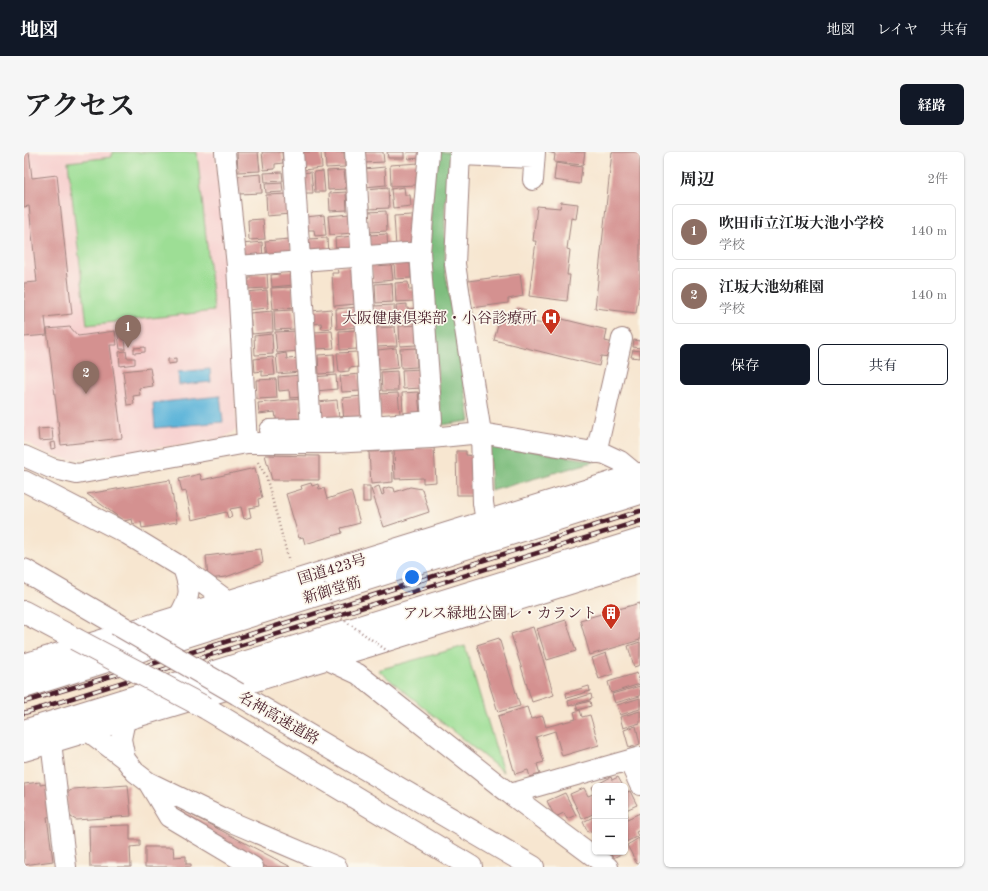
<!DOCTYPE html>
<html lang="ja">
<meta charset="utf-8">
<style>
:root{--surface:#fff;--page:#f6f6f6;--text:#202124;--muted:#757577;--line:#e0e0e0;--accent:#111827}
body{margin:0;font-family:"Old Standard TT","Noto Serif JP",serif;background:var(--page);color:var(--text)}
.controls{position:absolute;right:12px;bottom:12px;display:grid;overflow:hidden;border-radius:6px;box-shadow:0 1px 3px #0004}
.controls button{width:36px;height:36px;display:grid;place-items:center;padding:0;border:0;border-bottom:1px solid var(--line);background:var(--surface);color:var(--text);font:20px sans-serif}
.you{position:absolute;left:388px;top:425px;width:14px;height:14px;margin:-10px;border:3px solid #fff;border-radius:50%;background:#1a73e8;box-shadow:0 0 0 6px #1a73e833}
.badge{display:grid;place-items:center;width:26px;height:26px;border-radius:50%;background:var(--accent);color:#fff;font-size:13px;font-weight:700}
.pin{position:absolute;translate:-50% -33px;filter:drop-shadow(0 1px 2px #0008)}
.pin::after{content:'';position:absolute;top:21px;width:14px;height:12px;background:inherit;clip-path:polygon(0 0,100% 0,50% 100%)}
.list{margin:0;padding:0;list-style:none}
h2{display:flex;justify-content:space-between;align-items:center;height:52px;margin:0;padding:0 16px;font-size:17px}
h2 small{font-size:13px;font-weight:400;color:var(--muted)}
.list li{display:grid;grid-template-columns:26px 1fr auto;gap:12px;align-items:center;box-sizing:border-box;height:56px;margin:0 8px 8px;padding:0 8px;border:1px solid var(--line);border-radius:6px}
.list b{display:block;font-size:15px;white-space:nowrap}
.list p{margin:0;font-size:13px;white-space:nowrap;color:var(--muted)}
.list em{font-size:13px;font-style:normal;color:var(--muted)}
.actions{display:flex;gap:8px;padding:12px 16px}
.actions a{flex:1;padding:9px 0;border:1px solid var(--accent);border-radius:6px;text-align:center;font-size:14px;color:var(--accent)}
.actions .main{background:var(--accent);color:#fff}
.map{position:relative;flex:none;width:616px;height:715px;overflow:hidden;border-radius:6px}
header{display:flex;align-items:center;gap:24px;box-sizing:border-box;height:56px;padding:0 20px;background:var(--accent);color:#fff}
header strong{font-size:19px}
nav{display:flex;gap:22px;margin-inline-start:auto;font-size:14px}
.intro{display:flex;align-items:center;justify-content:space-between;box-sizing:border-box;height:96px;padding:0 24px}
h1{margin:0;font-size:28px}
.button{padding:10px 18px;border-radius:6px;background:var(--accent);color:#fff;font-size:14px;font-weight:700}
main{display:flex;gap:24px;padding:0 24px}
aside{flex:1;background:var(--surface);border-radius:6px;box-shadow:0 1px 3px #0004}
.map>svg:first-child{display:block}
</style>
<header>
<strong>地図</strong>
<nav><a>地図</a><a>レイヤ</a><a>共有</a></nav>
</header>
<div class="intro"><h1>アクセス</h1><a class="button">経路</a></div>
<main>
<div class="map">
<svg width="616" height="715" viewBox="0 0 616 715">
<rect width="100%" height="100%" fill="#fbf7ec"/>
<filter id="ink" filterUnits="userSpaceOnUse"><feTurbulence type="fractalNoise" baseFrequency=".025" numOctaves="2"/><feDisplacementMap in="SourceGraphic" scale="8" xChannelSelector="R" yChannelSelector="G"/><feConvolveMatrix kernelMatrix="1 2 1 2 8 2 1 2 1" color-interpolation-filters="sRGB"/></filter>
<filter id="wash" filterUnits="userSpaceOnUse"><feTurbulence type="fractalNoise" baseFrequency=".012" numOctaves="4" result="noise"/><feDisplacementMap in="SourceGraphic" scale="16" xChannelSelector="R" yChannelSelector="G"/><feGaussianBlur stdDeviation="0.9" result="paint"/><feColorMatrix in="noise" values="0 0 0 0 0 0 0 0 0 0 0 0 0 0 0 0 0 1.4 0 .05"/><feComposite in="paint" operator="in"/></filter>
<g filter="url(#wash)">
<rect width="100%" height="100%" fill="#f7e6d0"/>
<path fill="#f7d0cf" d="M0 0H191L202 114 213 277 198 287 45 308 16 299 0 288Z"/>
<path fill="#9dde95" stroke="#747e60" d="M88 0H173L190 159 63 173 44 10 88 5Z
M441 494 479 620 354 518Z"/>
<path fill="#7ebd7e" stroke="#646e54" d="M410 0H427L421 55V117L446 269 417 273 405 100Z
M465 292 572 309 467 339Z"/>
<path fill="#5cb4d9" stroke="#536a82" d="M186 217 187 230 155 233 154 220Z
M196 244 199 270 131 276 129 251Z"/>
<g id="blocks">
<path fill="#d49190" d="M0 0H5L8 26 33 23 48 162 21 165 23 183 0 185V131L13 130 5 54 0 55Z
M213 0H234L236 19 214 20Z
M238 0H258L259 11 251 12V17L240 18Z
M277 0H297L298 16 279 18Z
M301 0H320L321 15 302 16Z
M340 0H359L360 10 340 11Z
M363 0H380V6H364Z
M383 0H397V6L384 7Z
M524 0H561L559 13 530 10 531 2Z
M588 0H616V133L612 161 571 156Z
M395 11 396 25H392V33L367 34 366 13Z
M532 11 558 15 556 32 530 28Z
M361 15 362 33 341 35 340 17Z
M320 18 322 37 304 38 303 19Z
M299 19 301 40H291L290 20Z
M258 20 259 29 241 30 240 21Z
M287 20 289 41H280L278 21Z
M237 22 238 41 215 42 214 24Z
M258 31 259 40 242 41 241 32Z
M364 35 365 56 345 57 343 37Z
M380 35 381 43H386L387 54 369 56 367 37Z
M322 40 323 58 306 59 305 41Z
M265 42 266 62 243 64 242 43Z
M537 50 554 52 552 67 547 66 543 97 546 98 543 123H546L543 149 505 144 512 89H509L513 54 536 56Z
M362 59 363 79 345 80 344 60Z
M326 62 328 81 306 83 304 64Z
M300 63 302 83 291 84 290 78H283L282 65Z
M388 63 390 94 372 95 370 64Z
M239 67 241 87 225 88 224 68Z
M363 82 364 98 346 99 345 83Z
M328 84 330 99 312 100 311 86Z
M303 86 304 102 284 103 283 87Z
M266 87 268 104 243 106 241 89Z
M238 90 239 107 220 108 218 92Z
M367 111 369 128 349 130 347 113Z
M386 111 387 126 371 127 370 112Z
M330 114 332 152 310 154 308 121H315L314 115Z
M269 118 270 133 248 135 247 123 256 122V119Z
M243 121 244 136 223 137 222 127H226V122Z
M496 122 499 144 484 147V151L448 156 444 129Z
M384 130 385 138H390L391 149 372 150 371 131Z
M368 131 369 150 352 151 351 132Z
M269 135 270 155 249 157 247 136Z
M243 138 244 156 224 158 223 140Z
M383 152V157L392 156 393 170 373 172 372 153Z
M370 153 371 173 351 174 350 154Z
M333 155 334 175 313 177 312 157Z
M492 156 502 158 501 163 510 165 509 170 524 173 526 164 583 178 581 189 589 191 585 205 577 204 575 214 470 188 476 166 489 169Z
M307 157 308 176 298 177 297 171 288 172 287 159Z
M269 158 271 177 251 178 250 159Z
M248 159 249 180 228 182 226 161Z
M396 173 397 185H392V193L376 194 375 174Z
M46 175 54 184 91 179 93 193H86L98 286 37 293 23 177Z
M371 175 373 194 352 195 350 176Z
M93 177H100L102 197H96Z
M332 178 333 197 316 198 315 179Z
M273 179 274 199 253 201 251 180Z
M308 179 310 196 291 197 290 180Z
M248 182 249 202 231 203 230 184Z
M610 188 616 189V196L609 195Z
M121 195V200L110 201V196Z
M372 196 374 216 355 218 354 198Z
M392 196 393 215 377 216 376 197Z
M609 198 616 199V206L607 205Z
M102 199 103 206H111V212L96 214 95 200Z
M333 200 334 215 325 216V219L315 220 313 201Z
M262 201 263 207 275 206 276 220 254 222 252 203Z
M310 202 311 221 295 222 294 203Z
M249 205 251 223 238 224V219L231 220 230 207Z
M152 206V211L144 212V207Z
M126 216 129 234 115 236 116 243 109 244 110 252 103 253 99 219Z
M398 217 399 236 379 237 378 218Z
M373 219 374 239H358L357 220Z
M335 222 337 239 318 240 316 224Z
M277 223 278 245 266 246 265 238 255 239 254 225Z
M312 223 313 237 292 239 290 225Z
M252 227 253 246 233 247 232 228Z
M394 240 396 262 379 263 378 241Z
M374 241 376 262 356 264 354 242Z
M338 244 339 262 336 268 320 269 318 246Z
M276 247 278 270 253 272 251 260 235 262 234 251Z
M313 248 315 266 296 268 294 250Z
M28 276 29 288 15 289 14 277Z
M31 290 32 296 27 297 26 291Z
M410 295 412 330 399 331V326L371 327 370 296Z
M368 299 369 330 347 332 345 300Z
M432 299H442V303L451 304V343H433Z
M241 303 295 304V328H248Z
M231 316 238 346 234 347 235 354 225 356 227 365 220 367 217 355 206 357 208 365 204 366 202 360 168 368 162 339 158 340 155 327 176 322 178 328Z
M146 328 153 370 118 376 117 370 109 372 108 367 100 369 63 342Z
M287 331 288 334 294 332 295 337 300 336 303 347 327 339 336 371 317 376 318 381 281 392 279 385 275 386 262 342 278 337 277 334Z
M339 334H346V350H339Z
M355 334 358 343 360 342 359 337 365 335 370 336 371 340 386 335 398 337 405 360 360 375 347 337Z
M237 397 239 411 202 425 184 427 182 404Z
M616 451V488L566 503 556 468Z
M542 468 552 499 523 508 513 477Z
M509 475 530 543 508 550 487 482Z
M475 486 496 554 474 560 453 493Z
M616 490V513L610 515 604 494Z
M582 501 589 522 575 527 568 506Z
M613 521 616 532 587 541 584 530Z
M565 534 566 539 543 546 542 541Z
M616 534V544L591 551 588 542Z
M567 542 568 547 545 554 544 549Z
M616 546V557L596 563 593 553Z
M566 549 567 554 554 558 552 553Z
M503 555 507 567 519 564 522 575 552 567 550 560 556 558 558 565 566 563 575 593 538 604 531 579 512 585 520 610 513 612 516 622 506 625 504 618 491 622 474 564Z
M616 559V571L599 576 596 565Z
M612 574 616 592 605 596 600 578Z
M587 625 588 628 594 625 599 634H571V641L568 635Z
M16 630V633L22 632 29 664 23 665 29 709 0 713V632Z
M104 633 107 664 52 668 47 665 42 657 43 641 49 637Z
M560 636 564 644 569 642 571 647V661L558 667 546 642Z
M606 639 613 653 602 658 604 664 601 665V641Z
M541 641 552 663 543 667 540 661 531 665 523 649Z
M158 658 267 715H242L155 663Z
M616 661V678L612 680 614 684 602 690 601 668Z
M571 664V683L569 678 564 680 559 670Z
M106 673V688H116V694L106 695 107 715H66L65 674Z
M615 686 616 710 613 712 603 693Z
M121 695H149L150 705 162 704V712H167V715H121Z
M581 700H601L589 706 586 701 582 703Z"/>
</g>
</g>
<g filter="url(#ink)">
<use href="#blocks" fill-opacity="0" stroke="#a0827e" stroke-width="1"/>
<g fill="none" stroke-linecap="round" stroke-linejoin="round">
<defs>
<path id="minor" d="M201 0 213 114 223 291
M269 0 287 276
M331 0 348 274
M436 0 431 112 457 281 459 351 462 369
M436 3 510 6
M509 28 511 0
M213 114 396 100
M246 278 348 274 408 269 396 100 405 0
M572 301 598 187
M0 304 27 316 53 322 223 291H306L407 286 457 281 581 302 596 309 613 323
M0 329 103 382 159 416 204 449
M155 464C167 443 167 439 159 416
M302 507 334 522 486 642 584 715
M64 579 101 607 111 620 124 630 198 666 313 715
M27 590 42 715
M101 607 97 587 101 568
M605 609 616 633
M124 630 145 665 229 715
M486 642 616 605"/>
<path id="highway" d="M0 418 93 472
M0 460 51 487
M0 513 616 322
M0 535 616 341
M214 542 509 715
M182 556 447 715
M0 579 616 388
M0 598 347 493 616 409"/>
</defs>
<use href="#minor" stroke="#a0827e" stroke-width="22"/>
<use href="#highway" stroke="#a0827e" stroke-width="24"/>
<path stroke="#a0827e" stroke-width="2.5" stroke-dasharray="1 3" stroke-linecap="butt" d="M234 310 242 324 265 409"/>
<use href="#minor" stroke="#fff" stroke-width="20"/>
<use href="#highway" stroke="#fff" stroke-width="22"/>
<defs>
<path id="rail" d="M0 550 198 491 616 359
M0 561 616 369"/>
</defs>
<use href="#rail" stroke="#4a1f2b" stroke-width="4.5"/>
<use href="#rail" stroke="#fbf7ec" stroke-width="3" stroke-dasharray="9" stroke-linecap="butt"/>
<defs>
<path id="highway-bridge" d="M93 472 214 542
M51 487 182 556"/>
</defs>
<use href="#highway-bridge" stroke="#a0827e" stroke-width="24" stroke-linecap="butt"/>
<path stroke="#a0827e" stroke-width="2.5" stroke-dasharray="1 3" stroke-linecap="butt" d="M294 409 310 461 365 500"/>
<use href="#highway-bridge" stroke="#fff" stroke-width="22"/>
</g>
</g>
<defs>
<symbol id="hospital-pin" viewBox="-11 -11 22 30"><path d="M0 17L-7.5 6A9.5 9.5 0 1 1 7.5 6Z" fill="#c8321e" stroke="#fbf7ec"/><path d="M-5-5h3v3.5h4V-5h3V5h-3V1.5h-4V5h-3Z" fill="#fff"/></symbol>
<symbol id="building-pin" viewBox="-11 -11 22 30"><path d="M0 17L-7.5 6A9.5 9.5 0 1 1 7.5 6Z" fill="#c8321e" stroke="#fbf7ec"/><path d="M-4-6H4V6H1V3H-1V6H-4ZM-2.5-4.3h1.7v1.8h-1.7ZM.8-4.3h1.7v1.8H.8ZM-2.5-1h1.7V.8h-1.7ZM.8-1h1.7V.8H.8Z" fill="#fff"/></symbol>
</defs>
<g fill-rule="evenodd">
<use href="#hospital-pin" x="516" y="155" width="22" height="30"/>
<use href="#building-pin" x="576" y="450" width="22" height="30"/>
</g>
<g text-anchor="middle" stroke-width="3.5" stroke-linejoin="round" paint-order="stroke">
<g font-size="15" fill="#4a1f2b" stroke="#fbf7ec" text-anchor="end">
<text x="513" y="171">大阪健康倶楽部・小谷診療所</text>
<text x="573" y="466">アルス緑地公園レ・カラント</text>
</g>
<g font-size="15" fill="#4a1f2b" stroke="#fbf7ec">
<text transform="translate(308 417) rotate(-17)" y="5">国道423号</text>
<text transform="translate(308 438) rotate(-17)" y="5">新御堂筋</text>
<text transform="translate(255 566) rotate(30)" y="5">名神高速道路</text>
</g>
</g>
</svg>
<div class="controls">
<button>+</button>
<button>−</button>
</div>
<div class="you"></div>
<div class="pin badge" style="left:104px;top:196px;background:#8d6e63">1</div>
<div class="pin badge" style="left:62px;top:242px;background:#8d6e63">2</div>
</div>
<aside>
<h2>周辺<small>2件</small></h2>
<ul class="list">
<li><span class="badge" style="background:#8d6e63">1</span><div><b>吹田市立江坂大池小学校</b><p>学校</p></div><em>140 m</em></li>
<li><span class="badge" style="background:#8d6e63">2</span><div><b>江坂大池幼稚園</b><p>学校</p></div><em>140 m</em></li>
</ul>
<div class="actions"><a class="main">保存</a><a>共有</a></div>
</aside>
</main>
